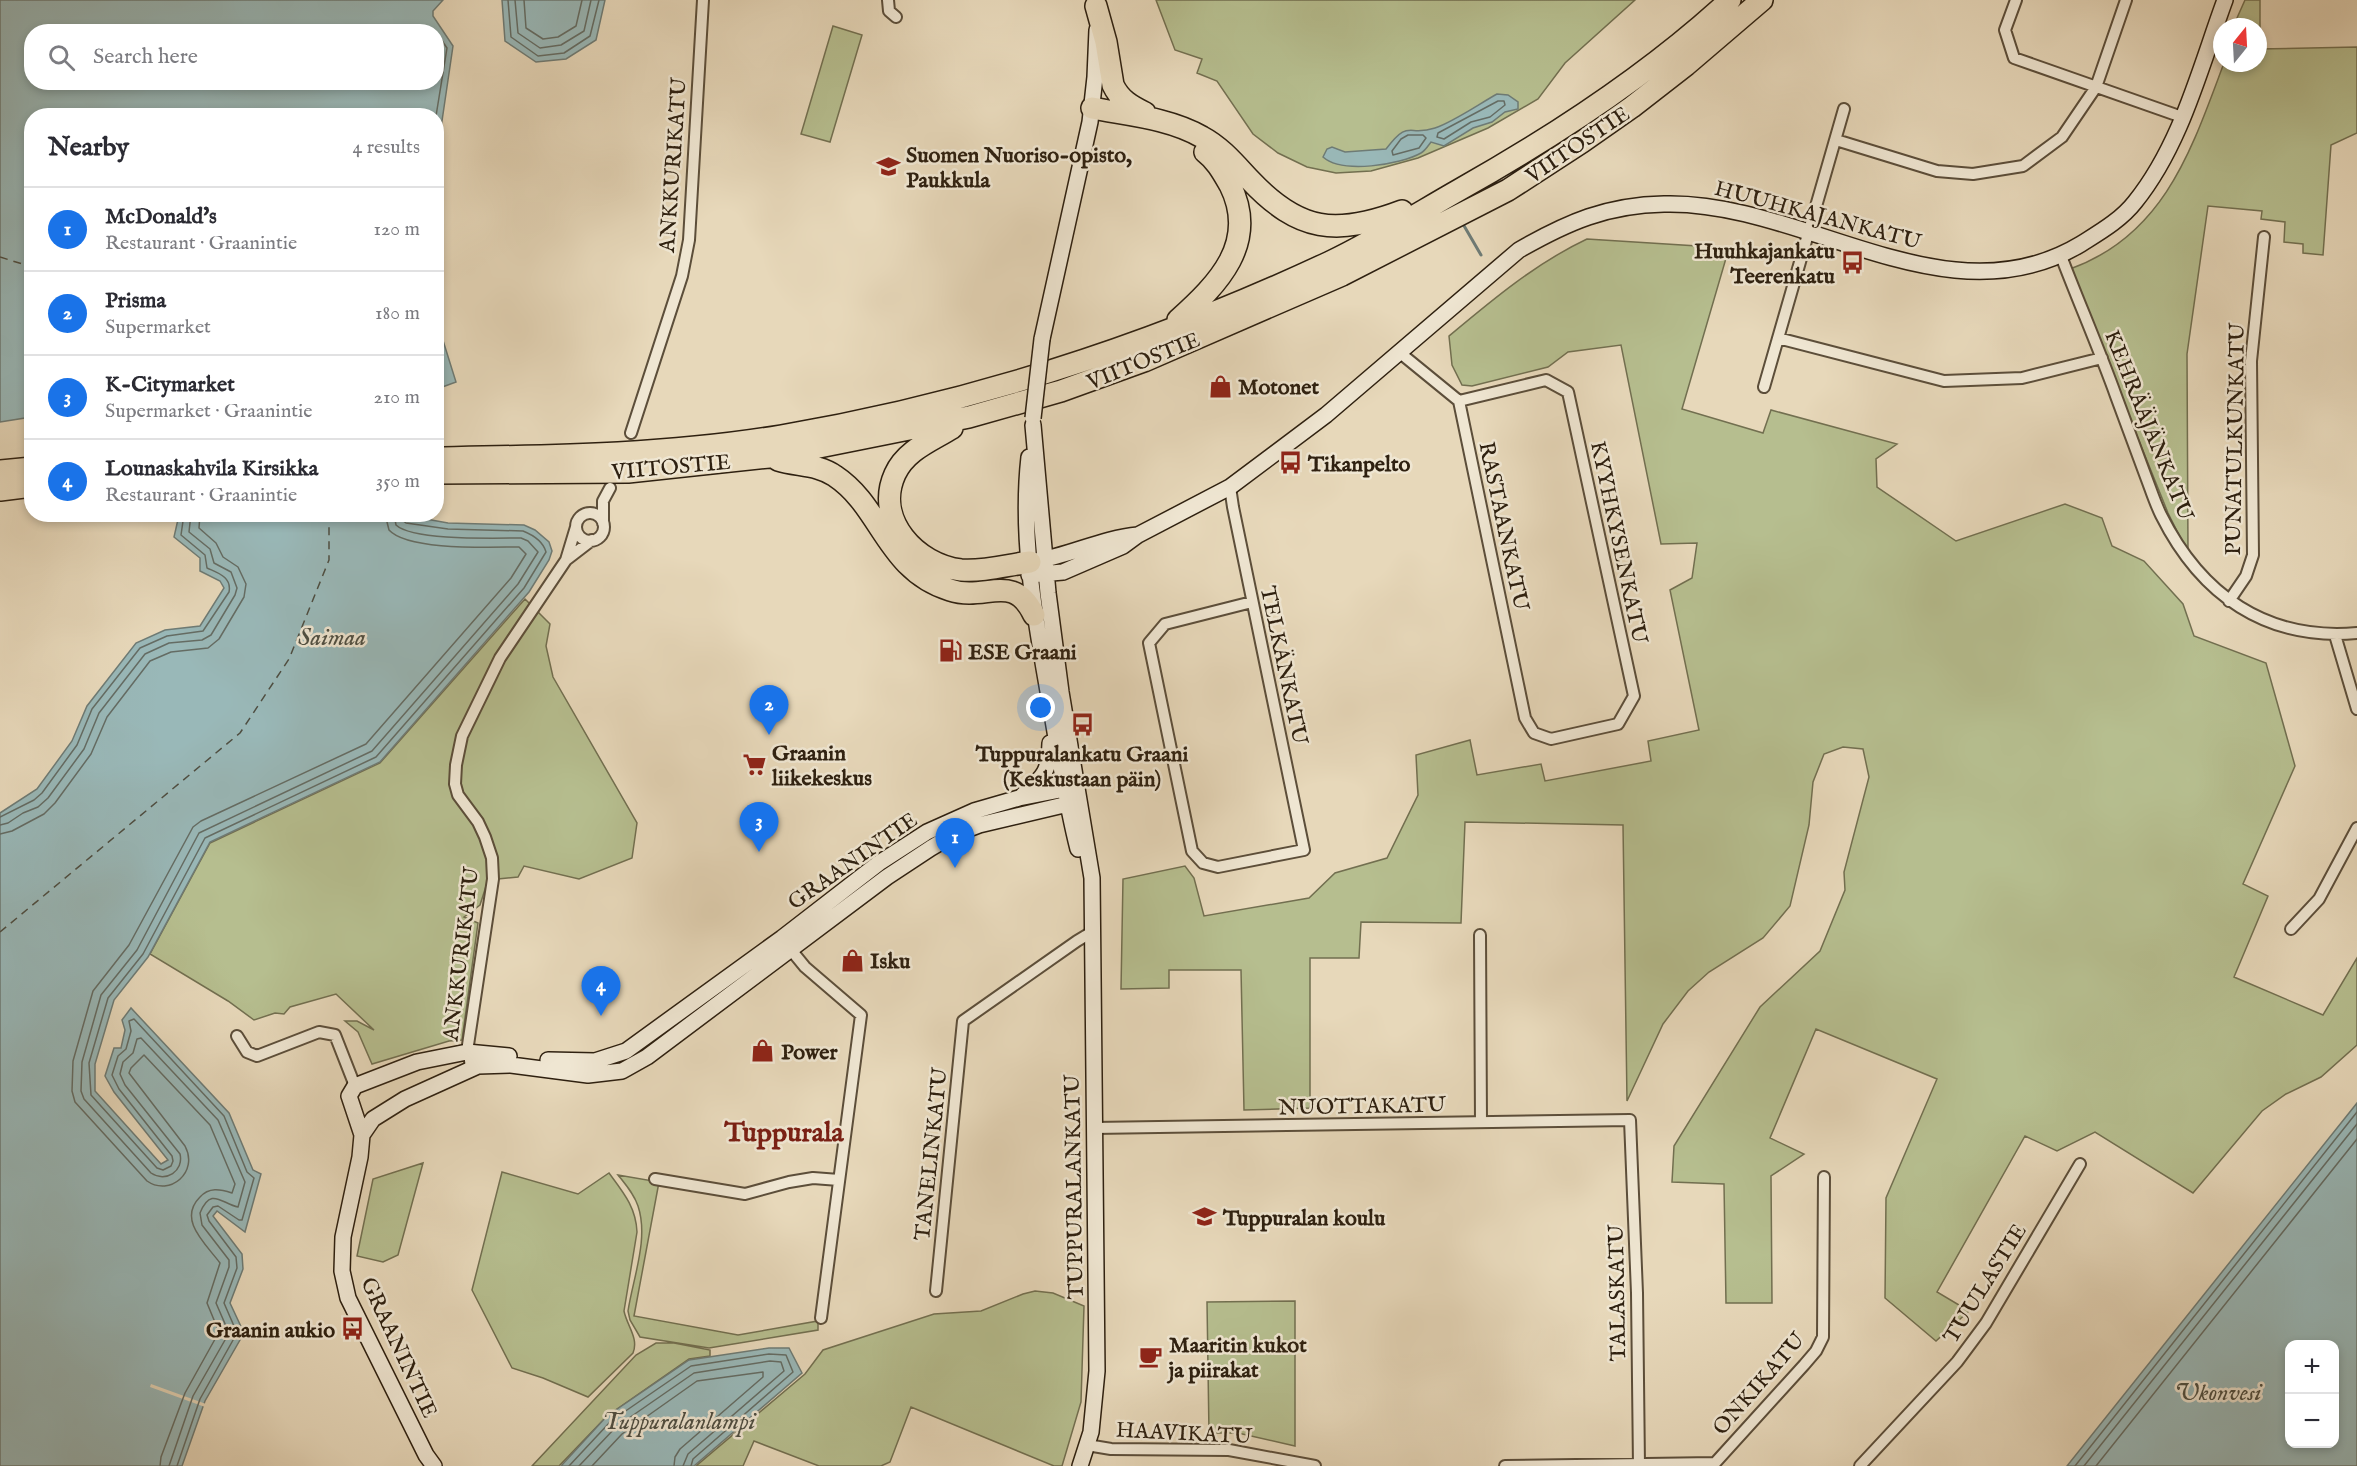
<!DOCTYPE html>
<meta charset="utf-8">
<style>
:root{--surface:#fff;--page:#f2f2f3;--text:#2b2b33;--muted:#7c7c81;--line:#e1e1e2;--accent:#1a73e8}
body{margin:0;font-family:"IM FELL English",serif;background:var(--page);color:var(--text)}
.controls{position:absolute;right:18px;bottom:18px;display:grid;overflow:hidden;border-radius:12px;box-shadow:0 3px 9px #0003}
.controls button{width:54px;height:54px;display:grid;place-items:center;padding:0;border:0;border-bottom:2px solid var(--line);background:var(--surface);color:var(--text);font:30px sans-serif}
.compass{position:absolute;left:2213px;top:18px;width:54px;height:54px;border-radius:50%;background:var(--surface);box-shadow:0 3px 9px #0003;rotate:18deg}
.you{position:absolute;left:1041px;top:708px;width:21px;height:21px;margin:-15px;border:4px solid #fff;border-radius:50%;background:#1a73e8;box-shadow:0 0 0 9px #1a73e833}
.badge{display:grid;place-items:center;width:39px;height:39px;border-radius:50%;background:var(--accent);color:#fff;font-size:20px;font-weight:700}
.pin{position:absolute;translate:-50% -50px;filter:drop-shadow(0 2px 3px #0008)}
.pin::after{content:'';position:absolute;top:32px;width:21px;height:18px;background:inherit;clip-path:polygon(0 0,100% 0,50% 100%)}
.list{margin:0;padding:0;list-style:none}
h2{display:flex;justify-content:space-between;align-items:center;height:78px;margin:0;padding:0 24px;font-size:26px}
h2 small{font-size:20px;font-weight:400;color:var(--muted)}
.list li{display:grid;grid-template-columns:39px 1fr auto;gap:18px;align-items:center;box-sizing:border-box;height:84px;padding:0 24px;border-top:2px solid var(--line)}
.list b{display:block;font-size:22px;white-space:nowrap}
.list p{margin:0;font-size:20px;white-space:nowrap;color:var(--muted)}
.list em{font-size:20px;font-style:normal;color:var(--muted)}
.icon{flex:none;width:33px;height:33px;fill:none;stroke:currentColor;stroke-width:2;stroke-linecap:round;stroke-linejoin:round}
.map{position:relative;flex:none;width:2357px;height:1466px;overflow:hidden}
.search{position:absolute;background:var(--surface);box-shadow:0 3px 9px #0003;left:24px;top:24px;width:420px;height:66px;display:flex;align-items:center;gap:15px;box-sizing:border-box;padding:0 21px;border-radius:24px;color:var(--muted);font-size:22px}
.panel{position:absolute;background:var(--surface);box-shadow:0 3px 9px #0003;left:24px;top:108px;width:420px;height:414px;border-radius:24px}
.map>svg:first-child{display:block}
</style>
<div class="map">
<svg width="2357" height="1466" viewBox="0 0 2357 1466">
<rect width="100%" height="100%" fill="#e7d8ba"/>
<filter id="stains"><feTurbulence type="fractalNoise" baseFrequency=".00333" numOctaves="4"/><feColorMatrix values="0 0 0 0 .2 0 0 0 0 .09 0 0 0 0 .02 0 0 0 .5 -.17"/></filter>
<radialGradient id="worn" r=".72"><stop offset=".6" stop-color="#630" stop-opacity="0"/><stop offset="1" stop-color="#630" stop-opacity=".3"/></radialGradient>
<path fill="#b6be8f" stroke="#726f50" stroke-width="1.5" d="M1156 0H1635L1565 63 1538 99 1488 128 1418 158 1371 171 1336 173 1307 167 1278 153 1253 134 1217 81 1197 73 1202 59 1175 50Z
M2245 0H2260V30L2258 27H2233Z
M833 26 862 35 830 142 801 134Z
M2357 47V133L2331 145 2323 255 2303 253V244L2284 242 2285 222 2261 219 2262 211 2208 206 2187 354 2188 553 2168 513 2070 269C2165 235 2192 148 2224 63H2258V49Z
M1587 239 1729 248 1682 409 1763 433 1771 410 1897 444 1876 459 1877 487 1956 541 2065 504 2102 518 2112 546 2144 561 2183 604 2194 636 2266 663 2295 766 2243 884 2268 896 2234 977 2323 1015 2357 958V1045L2321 1077 2286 1094 2262 1111 2193 1193 2095 1132 2057 1151 2025 1136 1937 1292 1969 1311 1936 1341 1885 1298 1886 1198 1937 1079 1816 1029 1770 1138 1804 1154 1771 1176 1772 1303H1726L1724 1184 1672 1182 1674 1146 1760 1007 1820 951 1845 890 1844 872 1869 777 1863 749 1843 747 1824 754 1813 782 1809 825 1790 906 1763 938 1709 972 1688 991 1663 1024 1627 1101 1623 825 1465 822 1461 923 1361 922 1359 958H1310V1108L1244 1110 1241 970H1169V988L1121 989 1123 879 1185 866 1194 878 1204 916 1309 898 1335 873 1387 858 1418 795 1416 755 1470 740 1477 775 1541 764 1545 781 1651 761 1648 741 1699 730 1670 590 1692 578 1697 543 1661 544 1621 345 1568 352 1548 367 1472 386 1462 385 1452 365 1449 336C1492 300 1536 263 1587 239Z
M525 599 550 624 546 646 553 677 637 823 632 858 579 879 524 866 518 877 488 880 480 905 464 917 478 923 462 1040 449 1041 372 1064 358 1032 345 1021H357L374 1030 336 994 290 1007 284 1014 275 1013 254 1020 228 1001 150 954 210 843 380 763Z
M423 1163 398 1255 383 1262 357 1256 373 1179Z
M502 1172 578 1194 609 1173C623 1192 636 1207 637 1232L624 1311C627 1326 639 1338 633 1353L588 1397 543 1378 512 1368 472 1290Z
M618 1175 659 1182 634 1316 738 1335 818 1321V1330L709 1348 640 1337 630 1320 628 1311C633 1278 649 1239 638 1206 634 1194 626 1185 618 1175Z
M1035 1291 1053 1293 1084 1306 1081 1402 1062 1466H1054L911 1407 890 1462 881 1466H819L754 1441 743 1466H696L805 1374 823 1350 934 1314 981 1311 1023 1294Z
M1295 1301V1446L1238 1433H1209L1207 1302Z
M656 1343H674L710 1350V1356L689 1359 607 1416 559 1466H532L636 1355Z"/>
<path fill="#99b8b8" stroke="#6e7b75" stroke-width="1.5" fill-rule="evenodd" d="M0 0H443L433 11V16L453 46 437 155 436 116H32L31 417 0 422ZM32 32H436V82H32Z
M502 0H605L596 40 566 59 536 62 505 41Z
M1497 94 1508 95 1518 102V109L1505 112 1492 122 1473 128 1444 146 1431 142C1428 146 1425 151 1421 153 1400 165 1342 174 1323 157L1327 149 1332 147 1345 152 1386 149C1410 118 1407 137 1435 128 1453 122 1479 104 1497 94Z
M436 318 456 382 437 389H436Z
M398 514 448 523 524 525 535 530 549 542 552 551 549 560 529 592 380 762 210 842 148 957 114 1000 95 1064V1091L161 1164 168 1160 114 1092 105 1076 114 1048H121L125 1030 122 1020 131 1008 229 1113 253 1170 261 1174 245 1232 217 1211 213 1216 242 1254 243 1269 230 1303 244 1333 205 1401 182 1466H0V813L37 789 72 741 87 706 136 643 165 630 200 626 224 588 220 581 200 571V558L174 537 179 515Z
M2357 1103V1466H2067ZM2334 1344V1444H2290V1344Z
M769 1348H789L802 1373 694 1466H561L607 1416 689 1360Z"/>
<path fill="#e7d8ba" d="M151 1384 206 1404 205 1407 150 1387Z"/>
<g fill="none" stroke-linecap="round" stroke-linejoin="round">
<path stroke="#646c64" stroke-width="1.5" d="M508 0 511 37 538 56 564 53 590 36 599 0
M515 0 518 33 540 48 561 45 584 31 591 0
M524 0 526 28 543 39 558 37 576 26 582 0
M1498 101H1504L1505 105 1490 117 1471 122 1444 139 1437 137 1438 133Z
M436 116 447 48 436 32
M1408 135H1423L1426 138 1419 148 1393 155 1392 151 1401 139Z
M0 817 34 800 42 793 77 745 92 709 140 648 167 636 203 631 229 592C232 577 218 573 207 568L205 555 181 535 184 514
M0 825 8 823 23 813 38 807 48 798 84 749 99 713 145 654 169 643 202 640 211 635 235 595 237 588 231 572 214 563 210 549 189 532 191 514
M0 834 12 831 44 814 55 803 91 754 107 717 150 661 171 652 208 648 219 639 244 597 246 584 238 567 223 557 216 543 199 528 200 514
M160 1466 161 1457 185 1393 219 1332 207 1303 220 1263C206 1244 177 1220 200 1197 209 1187 220 1189 232 1193L235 1184 210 1125 144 1055 131 1068 129 1073 185 1146C199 1172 170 1197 147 1181L75 1102 72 1091 73 1061 93 991 129 945 193 827 201 821 366 744 511 578 526 554 519 547C491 547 408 551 389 530L385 514
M169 1466 193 1396 229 1333 216 1303 229 1267V1260L202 1225 200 1213C211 1186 222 1204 238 1207L245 1182 218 1120 141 1038 137 1039 133 1053 123 1062 120 1074 125 1085 180 1154C184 1171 166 1183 151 1173L84 1099 81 1091 82 1062 101 995 137 950 199 833 372 751 518 584 538 552 528 541 521 538C496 538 413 541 396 525L394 514
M177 1466 200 1399 237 1333 224 1303 237 1268 236 1257 209 1221 207 1215 213 1207 218 1206 239 1220H242L254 1178 247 1172 224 1116 134 1019 129 1021 131 1031 126 1049 118 1056 112 1075 119 1089 172 1156 173 1161 171 1166 163 1170 157 1168 91 1095 89 1063 108 998 143 954 205 838 376 757 524 588 546 552C543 541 533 535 523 531L448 529 406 523 402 520 401 514
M569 1466 611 1421 691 1366 769 1354 786 1355 793 1372 693 1459 691 1466
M579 1466 616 1427 694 1373 770 1361 781 1362 784 1371 688 1454 683 1466
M592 1466 622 1434 697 1381 763 1372V1377L680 1449 675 1457 674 1466
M2075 1466 2357 1112
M2084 1466 2357 1124
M2096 1466 2357 1139"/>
<path stroke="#6e7b75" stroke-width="3" d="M1463 224 1481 255"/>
<path stroke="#4e4e42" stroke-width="1.5" stroke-dasharray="8 6" stroke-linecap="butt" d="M0 257 32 267
M0 932 240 733 289 659 329 560V514"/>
<defs>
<path id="street" d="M888 0 889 11 896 17
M2016 0 2005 30 2014 58 2182 117
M1836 140 1937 171 1973 174 2023 166 2062 137 2096 87 2126 0
M2061 256C2079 303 2099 349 2116 396 2126 423 2136 450 2146 477 2151 490 2155 503 2161 515 2201 595 2266 641 2357 633
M1778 338 1944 381 2022 378 2102 358
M1399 352 1459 401 1525 718 1534 733 1551 739 1618 724 1634 696 1568 392 1546 380 1459 401
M1764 387 1844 109
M631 433 682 276 689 240 703 0
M1230 487 1233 507 1304 850 1218 867 1203 863 1192 851 1149 643 1165 624 1252 602
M576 527a14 14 0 1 1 28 0a14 14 0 1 1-28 0Z
M603 523V501L610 488
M566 560 576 527
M2229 601 2246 576 2253 555 2251 361 2264 237
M2335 635 2357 709
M2291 929 2319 899 2357 828
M1480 935 1481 1122
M787 945 805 967 861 1015 821 1318
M237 1036 247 1052 257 1056 319 1032 335 1035 355 1086
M471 1068 468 1045 493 879 492 858 485 837 478 822 458 795 455 784 456 765 462 736 500 658 566 560 592 540
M1094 1128 1630 1120 1637 1293 1639 1466
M655 1179 745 1194 789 1182 813 1178 839 1180
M936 1291 963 1021 1077 941 1092 932
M1087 1445 1111 1449 1229 1450 1315 1466
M1505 1466 1715 1463 1804 1365 1816 1351 1823 1337 1824 1177
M1860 1466 1957 1362 1986 1323 2080 1164"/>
<path id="secondary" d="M1042 339 1090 122 1095 77 1097 30
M1033 425 1048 593 1061 692 1092 878 1097 1371 1091 1432 1080 1466
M1029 457C1020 538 1035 617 1049 697 1058 747 1065 798 1078 849
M1036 561C1071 555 1103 538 1138 535
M1029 575 1063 572 1123 546 1138 535 1230 487 1326 415 1519 250C1568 222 1607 205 1664 204 1803 200 1947 325 2081 244 2100 232 2121 220 2135 202 2181 145 2200 68 2225 0
M1023 795C1044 776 1049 773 1050 743
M548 1060 595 1061 626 1051 782 938 879 863 927 832 974 811 1019 798 1065 789 1077 794
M362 1135 349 1096 355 1086 417 1062 467 1052 509 1056
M434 1466 426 1455 348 1298 342 1271 343 1237 360 1157 362 1135 373 1119 405 1099 478 1066 511 1065 588 1075 622 1071 647 1057 887 877 931 848 953 835 979 825 1068 804 1074 800 1077 794"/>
<path id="highway" d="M1096 6 1106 42 1113 85C1120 100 1131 106 1145 113
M1092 108C1128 115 1169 118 1202 137 1221 147 1235 164 1250 180 1299 232 1336 236 1402 211
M1178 320C1218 284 1259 243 1230 185 1223 173 1216 160 1205 152
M952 428C931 441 906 450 895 474 874 520 917 565 961 570 983 572 1007 565 1030 562
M436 458C551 456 667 455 781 436 970 404 1157 343 1330 262 1374 241 1417 214 1459 190 1555 136 1649 75 1730 0
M778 460C797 466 818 464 835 476 882 507 886 570 950 590 986 602 1013 571 1034 615
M0 471 32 468
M436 473 628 472 769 457 969 417 1061 391 1144 361 1342 275 1508 190 1582 142 1632 107 1686 65 1762 0
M0 490 32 486"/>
</defs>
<use href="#street" stroke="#5c4e3a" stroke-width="14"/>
<use href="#secondary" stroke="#2e2010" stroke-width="18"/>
<use href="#highway" stroke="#2e2010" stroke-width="24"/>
<use href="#street" stroke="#efe6d2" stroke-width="10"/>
<use href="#secondary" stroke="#efe6d2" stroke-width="15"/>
<use href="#highway" stroke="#e7d8ba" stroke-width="21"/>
<defs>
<path id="secondary-bridge" d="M1033 418 1042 339"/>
</defs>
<use href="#secondary-bridge" stroke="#2e2010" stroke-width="18" stroke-linecap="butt"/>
<use href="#secondary-bridge" stroke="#efe6d2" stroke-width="15"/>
</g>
<defs>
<symbol id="school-bare" viewBox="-9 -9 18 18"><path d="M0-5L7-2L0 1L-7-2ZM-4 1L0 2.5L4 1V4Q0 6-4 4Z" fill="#8f2418" stroke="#efe6d2" stroke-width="2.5" paint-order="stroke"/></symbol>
<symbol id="bus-bare" viewBox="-9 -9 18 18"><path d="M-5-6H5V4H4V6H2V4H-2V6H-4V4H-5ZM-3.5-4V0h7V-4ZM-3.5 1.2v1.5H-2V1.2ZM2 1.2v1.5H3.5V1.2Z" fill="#8f2418" stroke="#efe6d2" stroke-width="2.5" paint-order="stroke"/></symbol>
<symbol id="shop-bare" viewBox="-9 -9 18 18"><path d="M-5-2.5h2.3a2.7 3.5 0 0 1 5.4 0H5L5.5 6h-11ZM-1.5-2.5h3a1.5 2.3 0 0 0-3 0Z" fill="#8f2418" stroke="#efe6d2" stroke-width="2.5" paint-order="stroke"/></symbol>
<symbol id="fuel-bare" viewBox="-9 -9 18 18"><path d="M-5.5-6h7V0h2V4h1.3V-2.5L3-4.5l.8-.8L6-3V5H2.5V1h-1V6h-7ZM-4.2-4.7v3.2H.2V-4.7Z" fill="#8f2418" stroke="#efe6d2" stroke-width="2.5" paint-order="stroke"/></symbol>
<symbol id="supermarket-bare" viewBox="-9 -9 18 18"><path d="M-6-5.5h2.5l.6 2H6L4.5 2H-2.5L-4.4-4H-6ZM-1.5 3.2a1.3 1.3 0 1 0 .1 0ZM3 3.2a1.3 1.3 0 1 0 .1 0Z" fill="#8f2418" stroke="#efe6d2" stroke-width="2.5" paint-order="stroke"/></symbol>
<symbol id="cafe-bare" viewBox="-9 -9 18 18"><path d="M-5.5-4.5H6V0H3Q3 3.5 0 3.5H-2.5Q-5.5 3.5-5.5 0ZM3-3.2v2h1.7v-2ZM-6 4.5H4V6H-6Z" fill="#8f2418" stroke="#efe6d2" stroke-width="2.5" paint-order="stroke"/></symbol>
</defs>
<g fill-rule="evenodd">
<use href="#school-bare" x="872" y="150" width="33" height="33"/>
<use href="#bus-bare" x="1836" y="246" width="33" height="33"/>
<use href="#shop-bare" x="1204" y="370" width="33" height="33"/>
<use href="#bus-bare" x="1274" y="446" width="33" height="33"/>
<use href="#fuel-bare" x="934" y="634" width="33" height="33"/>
<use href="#bus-bare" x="1066" y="708" width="33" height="33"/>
<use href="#supermarket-bare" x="738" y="748" width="33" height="33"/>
<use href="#shop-bare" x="836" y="944" width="33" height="33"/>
<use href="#shop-bare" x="746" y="1034" width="33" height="33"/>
<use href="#school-bare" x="1188" y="1200" width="33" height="33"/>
<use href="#bus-bare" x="336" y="1312" width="33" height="33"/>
<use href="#cafe-bare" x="1134" y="1340" width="33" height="33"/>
</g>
<g text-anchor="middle" stroke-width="5" stroke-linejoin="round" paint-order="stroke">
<g font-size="22" fill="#2e2010" stroke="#efe6d2">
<text transform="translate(1577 144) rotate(-34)" y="8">VIITOSTIE</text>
<text transform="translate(672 165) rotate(-86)" y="8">ANKKURIKATU</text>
<text transform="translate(1818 214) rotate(15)" y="8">HUUHKAJANKATU</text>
<text transform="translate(1143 360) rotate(-22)" y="8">VIITOSTIE</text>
<text transform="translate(2150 425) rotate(68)" y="8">KEHRÄÄJÄNKATU</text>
<text transform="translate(2234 439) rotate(-89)" y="8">PUNATULKUNKATU</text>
<text transform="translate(671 466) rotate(-5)" y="8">VIITOSTIE</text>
<text transform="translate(1505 526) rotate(78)" y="8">RASTAANKATU</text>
<text transform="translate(1620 542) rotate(78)" y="8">KYYHKYSENKATU</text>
<text transform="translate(1285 665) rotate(78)" y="8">TELKÄNKATU</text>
<text transform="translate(852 860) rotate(-35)" y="8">GRAANINTIE</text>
<text transform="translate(460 954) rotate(-83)" y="8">ANKKURIKATU</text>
<text transform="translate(1362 1105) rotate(-1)" y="8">NUOTTAKATU</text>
<text transform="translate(930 1154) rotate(-84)" y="8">TANELINKATU</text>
<text transform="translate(1073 1187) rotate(-91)" y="8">TUPPURALANKATU</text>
<text transform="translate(1984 1283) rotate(-58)" y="8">TUULASTIE</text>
<text transform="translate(1616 1293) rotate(-91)" y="8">TALASKATU</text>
<text transform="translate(400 1347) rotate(65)" y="8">GRAANINTIE</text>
<text transform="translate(1758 1383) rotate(-49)" y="8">ONKIKATU</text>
<text transform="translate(1184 1432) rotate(3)" y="8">HAAVIKATU</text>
</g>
<g font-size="22" font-weight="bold" fill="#2e2010" stroke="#efe6d2" text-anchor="start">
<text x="906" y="162">Suomen Nuoriso-opisto,<tspan x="906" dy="25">Paukkula</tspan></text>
<text x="1835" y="258" text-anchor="end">Huuhkajankatu<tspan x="1835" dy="25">Teerenkatu</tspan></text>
<text x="1238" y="394">Motonet</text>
<text x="1308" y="471">Tikanpelto</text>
<text x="968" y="659">ESE Graani</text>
<text x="772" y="760">Graanin<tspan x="772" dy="25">liikekeskus</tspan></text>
<text x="1082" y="761" text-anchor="middle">Tuppuralankatu Graani<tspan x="1082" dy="25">(Keskustaan päin)</tspan></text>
<text x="870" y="968">Isku</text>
<text x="781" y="1059">Power</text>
<text x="1223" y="1225">Tuppuralan koulu</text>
<text x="335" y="1337" text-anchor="end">Graanin aukio</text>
<text x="1169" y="1352">Maaritin kukot<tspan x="1169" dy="25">ja piirakat</tspan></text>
</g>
<g font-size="24" font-style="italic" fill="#4e4e42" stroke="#efe6d2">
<text x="332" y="645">Saimaa</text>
<text x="2218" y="1400">Ukonvesi</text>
<text x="679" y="1429">Tuppuralanlampi</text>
</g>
<g font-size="28" font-weight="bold" fill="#7a1f14" stroke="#efe6d2">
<text x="784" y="1141">Tuppurala</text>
</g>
</g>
<rect width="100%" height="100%" filter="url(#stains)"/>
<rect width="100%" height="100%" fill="url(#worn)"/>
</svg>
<div class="controls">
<button>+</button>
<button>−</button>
</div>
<svg class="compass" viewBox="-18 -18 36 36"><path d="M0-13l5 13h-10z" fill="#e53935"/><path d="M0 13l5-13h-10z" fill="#7c7c81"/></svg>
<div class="you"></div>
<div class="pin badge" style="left:955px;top:868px">1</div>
<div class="pin badge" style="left:769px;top:735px">2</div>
<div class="pin badge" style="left:759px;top:852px">3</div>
<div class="pin badge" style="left:601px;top:1016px">4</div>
<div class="search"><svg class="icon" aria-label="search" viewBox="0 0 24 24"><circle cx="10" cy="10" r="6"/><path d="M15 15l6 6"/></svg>Search here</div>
<section class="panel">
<h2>Nearby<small>4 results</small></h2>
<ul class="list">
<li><span class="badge">1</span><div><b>McDonald's</b><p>Restaurant · Graanintie</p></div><em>120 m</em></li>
<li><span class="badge">2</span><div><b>Prisma</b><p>Supermarket</p></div><em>180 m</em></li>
<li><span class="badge">3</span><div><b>K-Citymarket</b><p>Supermarket · Graanintie</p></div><em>210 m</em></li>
<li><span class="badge">4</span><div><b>Lounaskahvila Kirsikka</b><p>Restaurant · Graanintie</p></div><em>350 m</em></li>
</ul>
</section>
</div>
